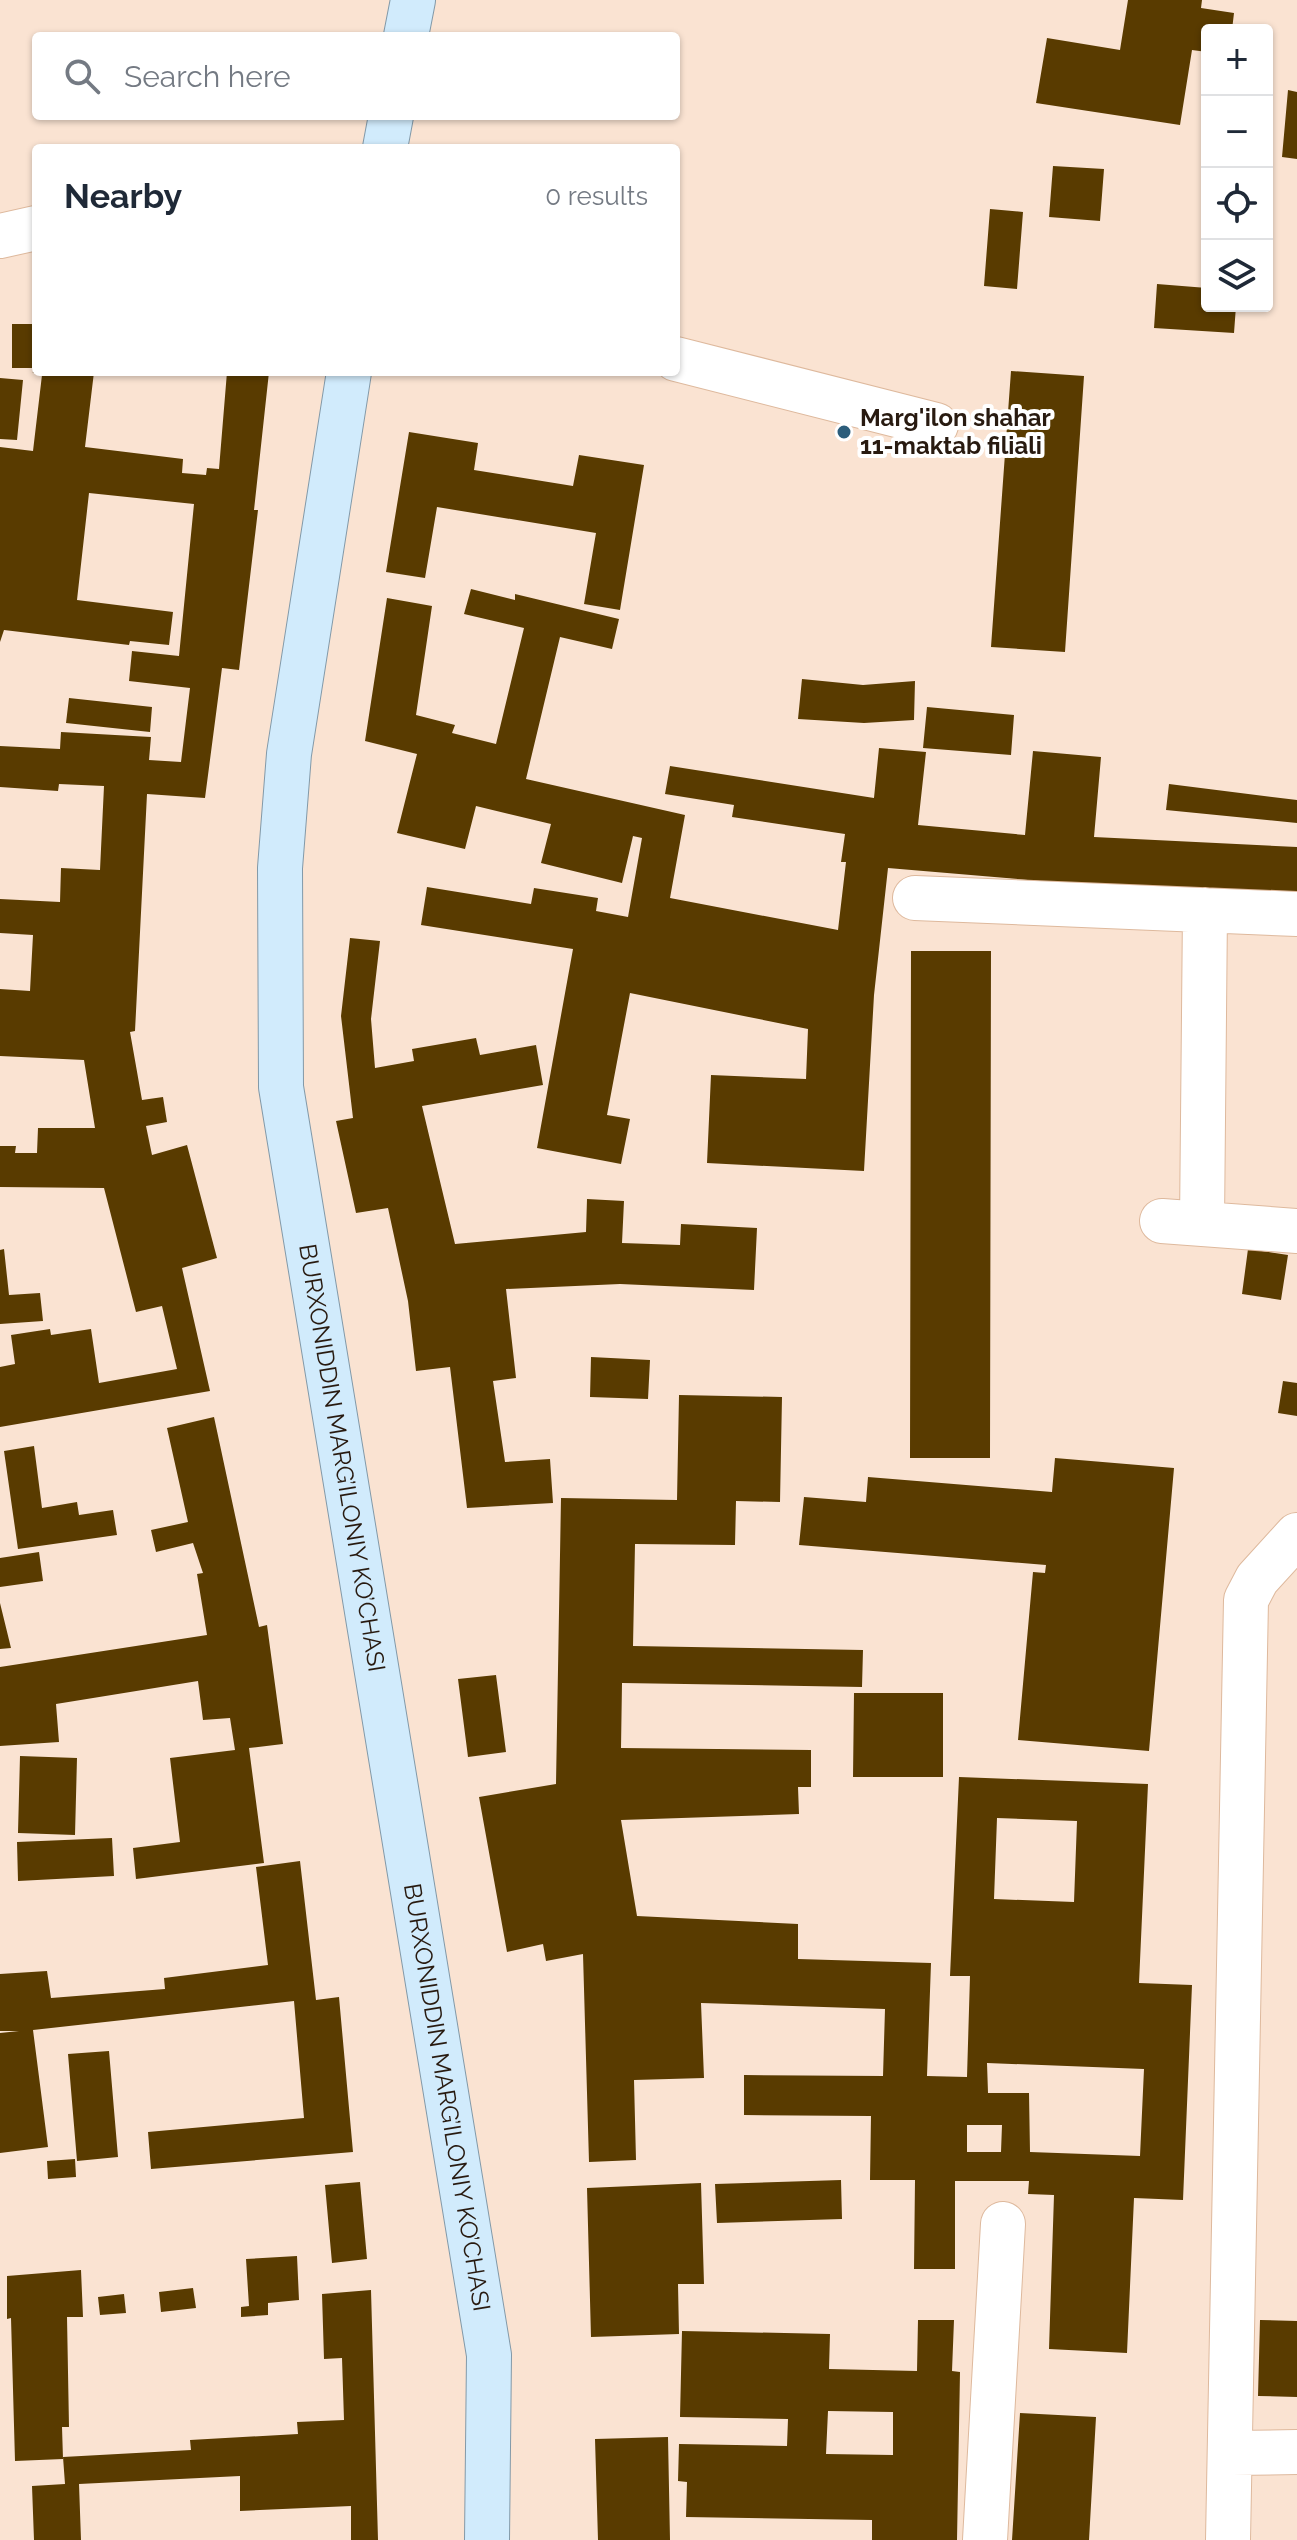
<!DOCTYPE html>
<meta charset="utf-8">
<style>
:root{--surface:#fff;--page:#f6f6f7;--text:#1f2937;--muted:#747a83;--line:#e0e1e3}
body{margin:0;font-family:Raleway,sans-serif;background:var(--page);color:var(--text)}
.controls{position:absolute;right:24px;top:24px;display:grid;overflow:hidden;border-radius:8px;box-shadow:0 2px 6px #0004}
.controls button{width:72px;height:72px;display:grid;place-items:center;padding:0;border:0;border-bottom:2px solid var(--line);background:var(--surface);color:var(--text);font:40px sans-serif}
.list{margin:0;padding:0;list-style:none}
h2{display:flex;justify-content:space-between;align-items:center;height:104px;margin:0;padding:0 32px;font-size:34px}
h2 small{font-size:26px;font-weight:400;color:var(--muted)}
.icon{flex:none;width:44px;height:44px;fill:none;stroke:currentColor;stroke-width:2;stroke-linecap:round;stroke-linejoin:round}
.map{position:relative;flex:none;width:1297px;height:2540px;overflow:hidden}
.search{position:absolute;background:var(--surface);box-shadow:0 2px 6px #0004;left:32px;top:32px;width:648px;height:88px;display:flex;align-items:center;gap:20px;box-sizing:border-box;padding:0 28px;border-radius:8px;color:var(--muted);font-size:30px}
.panel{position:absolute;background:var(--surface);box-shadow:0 2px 6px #0004;left:32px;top:144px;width:648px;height:232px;border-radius:8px}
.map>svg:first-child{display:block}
</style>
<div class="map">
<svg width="1297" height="2540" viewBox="0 0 1297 2540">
<rect width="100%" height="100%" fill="#fae3d2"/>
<path fill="#593b00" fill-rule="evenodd" d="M1128 0H1202L1201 8 1234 13 1232 30H1207V52L1192 50 1180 125 1036 103 1047 38 1120 50Z
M1288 90 1297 92V159L1282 157Z
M1053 166 1104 169 1100 221 1049 217Z
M990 209 1023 212 1017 289 984 286Z
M1157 284 1207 288V306H1236L1234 333 1154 328Z
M12 324H36V368H12Z
M1011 371 1084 376 1065 652 991 647Z
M32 372H94L85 447 183 459 182 473 206 475 207 468 219 469 227 372H269L254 510H258L239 670 222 668 205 798 147 794 135 1031 130 1032 142 1100 163 1097 167 1122 146 1126 152 1155 187 1145 217 1258 182 1268 210 1391 0 1427V1367L15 1364 11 1335 50 1329 51 1335 91 1329 99 1383 177 1369 162 1306 136 1312 104 1188 0 1187V1146H16L15 1153H37L38 1128H95L84 1060 0 1056V989L30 991 33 935 0 933V899L60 902 61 868 100 870 104 786 59 784 58 791 0 787V746L60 749 61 732 151 737 149 760 181 762 190 688 129 681 132 651 179 656 194 504 89 493 77 600 173 612 169 645 130 641 129 645 4 630 0 642V447L33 451 42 375Z
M0 378 23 380 17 440 0 439Z
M409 432 478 443 474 470 573 486 579 455 644 465 620 610 584 604 596 533 437 507 425 578 386 572Z
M471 589 515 600V594L619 619 612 649 560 637 526 779 685 815 670 898 838 930 846 862H841L845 834 732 817 734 805 665 794 670 766 874 798 879 748 926 752 918 825 1025 835 1033 751 1101 757 1094 837 1297 847V903L888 868 874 995 864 1171 707 1163 711 1075 806 1079 808 1029 630 993 607 1115 630 1119 621 1164 537 1148 573 949 421 925 427 887 531 904 534 888 598 898 596 911 628 917 642 838 633 836 622 883 541 863 551 824 476 806 465 849 397 833 417 754 365 741 387 598 432 606 416 715 455 725 452 733 496 744 524 628 464 614Z
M802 679 863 685 915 681 914 720 864 723 798 719Z
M69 698 152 707 150 732 66 723Z
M927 707 1014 715 1011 755 923 748Z
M1169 784 1297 800V823L1166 810Z
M350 938 380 941 371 1019 375 1068 414 1061 412 1049 476 1038 480 1055 536 1045 543 1085 422 1106 455 1244 586 1232 587 1199 624 1201 622 1243 680 1245 681 1224 757 1228 754 1290 620 1284 506 1289 516 1378 493 1381 505 1462 550 1459 553 1503 467 1508 450 1367 416 1371 408 1301 388 1208 356 1213 336 1121 353 1118 341 1016Z
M911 951H991L990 1458H910Z
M4 1249 9 1295 40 1293 43 1321 0 1324V1250Z
M1248 1249 1288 1255 1281 1300 1242 1294Z
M591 1357 650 1360 648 1399 590 1397Z
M1283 1381 1297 1383V1416L1278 1413Z
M679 1395 782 1397 780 1502 736 1501 735 1545 635 1544 633 1646 863 1650 862 1687 622 1683 621 1748 811 1750V1787H798L799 1814 621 1820 637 1916 798 1924V1959L931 1963 927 2076 967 2077 970 1976H950L959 1777 1148 1784 1139 1983 1192 1985 1183 2200 1134 2198 1127 2353 1049 2349 1054 2195 1028 2194 1029 2181H955V2269H914L915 2180H870L871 2116 744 2115V2075L883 2076 885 2009 701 2003 704 2078 634 2080 636 2160 589 2162 583 1954 546 1961 543 1944 507 1952 479 1797 556 1784 561 1498 677 1500ZM997 1818 1077 1821 1074 1902 994 1899ZM987 2063 1144 2069 1140 2156 1030 2152 1029 2093H988ZM967 2125H1002L1001 2152H967Z
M214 1417 259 1627 267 1625 283 1744 249 1748 264 1863 136 1879 133 1848 180 1842 170 1758 235 1750 230 1718 203 1720 198 1681 56 1704 59 1742 0 1746V1667L207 1635 197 1574 203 1573 193 1543 156 1552 151 1530 188 1522 167 1428Z
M34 1446 42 1508 77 1502 79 1515 113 1510 117 1535 18 1549 4 1451Z
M1055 1458 1174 1468 1149 1751 1018 1740 1033 1572 1045 1573 1046 1565 799 1545 804 1497 866 1502 868 1477 1052 1492Z
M39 1552 43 1581 0 1587V1558Z
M0 1603 11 1648 0 1649Z
M496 1675 506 1752 468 1757 458 1679Z
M854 1693H943V1777H853Z
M20 1756 77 1758 75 1835 18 1833Z
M112 1838 114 1876 18 1881 17 1842Z
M300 1861 316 2000 339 1997 353 2152 151 2169 148 2132 304 2118 294 2001 33 2030 48 2147 0 2153V2033L19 2031H0V1974L47 1971 51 1998 165 1989 164 1978 268 1965 256 1867Z
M109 2051 118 2157 77 2161 68 2054Z
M75 2159 76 2177 48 2179 47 2161Z
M841 2180 842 2219 717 2223 715 2184Z
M360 2182 367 2259 332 2263 325 2185Z
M701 2183 704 2284H678L679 2334 591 2337 587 2188Z
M297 2256 299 2300 268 2303V2315L241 2317V2307L249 2306 246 2259Z
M81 2270 83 2317H67L69 2427H62L63 2459 15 2461 11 2318 7 2319V2276Z
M193 2288 196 2308 161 2312 159 2292Z
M371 2290 378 2540H351V2506L240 2511V2476L79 2484 81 2540H34L32 2486 65 2484 63 2457 191 2450 190 2440 298 2434 297 2422 344 2420 342 2358 324 2359 322 2294Z
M124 2294 126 2313 100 2315 98 2297Z
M918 2320H954L952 2371 960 2372 957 2540H872V2520L686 2517 687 2482 678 2481 679 2444 787 2446 788 2419 680 2417 682 2331 830 2334 829 2369 917 2371ZM828 2411 893 2412V2455L826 2454Z
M1260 2320 1297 2321V2397L1258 2396Z
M1020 2413 1096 2417 1089 2540H1012Z
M668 2437 670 2540H598L595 2439Z"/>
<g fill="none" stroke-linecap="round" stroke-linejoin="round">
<defs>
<path id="minor" d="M0 236 36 228
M676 359 936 425
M915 898 1297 914
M1162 1221 1297 1231
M1202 1224 1205 910
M1232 2453 1297 2452
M985 2540 1003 2224
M1228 2540 1246 1600 1257 1579 1297 1535"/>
<g id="major">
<path d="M406 36 413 0"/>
<path d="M385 148 391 116"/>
<path id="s1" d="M349 372 289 754 280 868 281 1087 489 2355 487 2540"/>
</g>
</defs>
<use href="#minor" stroke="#deb99d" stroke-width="46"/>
<use href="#major" stroke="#8299a8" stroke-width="46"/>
<use href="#minor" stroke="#fff" stroke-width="44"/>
<use href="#major" stroke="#d1ebfc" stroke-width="44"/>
</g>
<circle fill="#2c5d7b" stroke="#fff" stroke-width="3" cx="844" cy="432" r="8"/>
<g text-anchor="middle" stroke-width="8" stroke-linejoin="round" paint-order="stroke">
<g font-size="24" font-weight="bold" fill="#281a10" stroke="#fff" text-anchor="start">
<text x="860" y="426">Marg'ilon shahar<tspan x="860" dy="28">11-maktab filiali</tspan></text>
</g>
<g font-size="24" fill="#281a10" stroke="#fff">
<text dy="8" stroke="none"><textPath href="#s1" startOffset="1096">BURXONIDDIN MARG’ILONIY KO’CHASI</textPath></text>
<text dy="8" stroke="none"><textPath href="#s1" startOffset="1744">BURXONIDDIN MARG’ILONIY KO’CHASI</textPath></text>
</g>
</g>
</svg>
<div class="controls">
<button>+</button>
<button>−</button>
<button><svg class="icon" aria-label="locate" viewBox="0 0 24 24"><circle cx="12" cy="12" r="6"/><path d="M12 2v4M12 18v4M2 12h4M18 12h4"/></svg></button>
<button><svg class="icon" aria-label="layers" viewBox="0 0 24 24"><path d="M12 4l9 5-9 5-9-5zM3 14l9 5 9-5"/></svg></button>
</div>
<div class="search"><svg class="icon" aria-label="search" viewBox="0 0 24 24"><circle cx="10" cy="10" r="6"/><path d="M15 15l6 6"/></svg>Search here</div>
<section class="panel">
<h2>Nearby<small>0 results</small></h2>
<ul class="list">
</ul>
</section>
</div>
